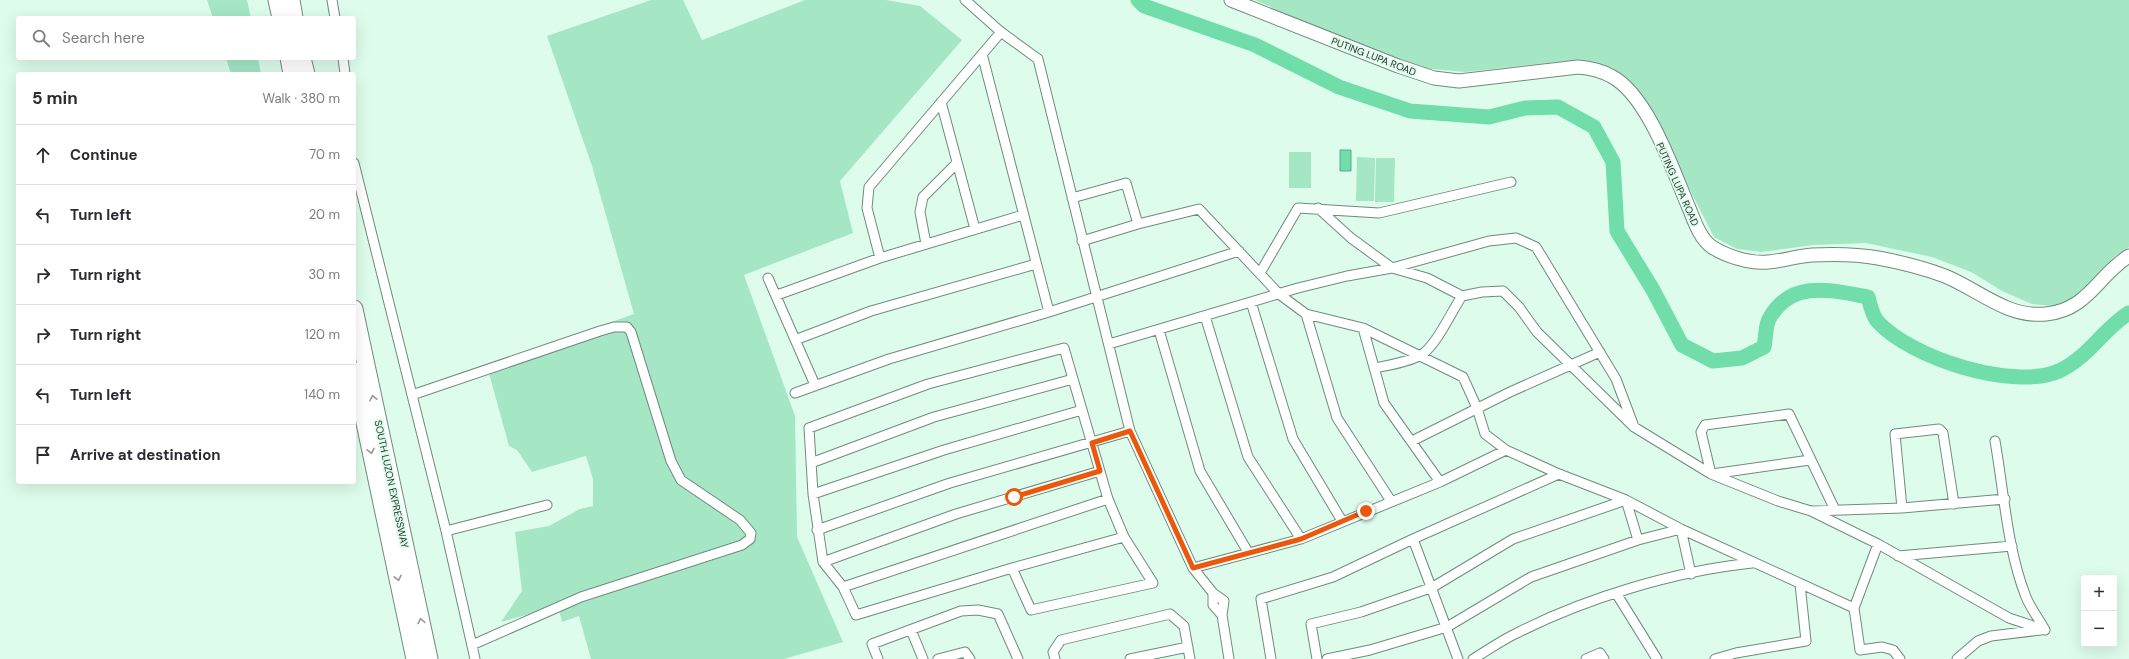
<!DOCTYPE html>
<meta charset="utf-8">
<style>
:root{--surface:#fff;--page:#f7f7f7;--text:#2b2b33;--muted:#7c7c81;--line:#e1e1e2}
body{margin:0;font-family:"DM Sans",sans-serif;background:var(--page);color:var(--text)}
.controls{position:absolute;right:12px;bottom:12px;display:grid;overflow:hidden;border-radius:4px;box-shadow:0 4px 16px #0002}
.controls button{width:36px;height:36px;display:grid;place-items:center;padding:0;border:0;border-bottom:1px solid var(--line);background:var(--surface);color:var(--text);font:20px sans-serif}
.stop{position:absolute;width:12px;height:12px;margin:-9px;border:3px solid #ea580c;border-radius:50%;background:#fff}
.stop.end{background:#ea580c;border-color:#fff;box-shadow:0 1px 4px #0008}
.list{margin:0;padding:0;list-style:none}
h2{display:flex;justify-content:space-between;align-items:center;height:52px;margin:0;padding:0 16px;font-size:17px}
h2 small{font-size:13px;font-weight:400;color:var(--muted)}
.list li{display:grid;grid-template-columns:26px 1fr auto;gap:12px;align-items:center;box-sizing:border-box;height:60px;padding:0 16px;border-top:1px solid var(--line)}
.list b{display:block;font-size:15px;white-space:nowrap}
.list em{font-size:13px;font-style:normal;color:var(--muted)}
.icon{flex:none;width:22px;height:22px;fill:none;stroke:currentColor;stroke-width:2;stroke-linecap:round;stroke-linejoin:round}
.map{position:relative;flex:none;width:2129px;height:659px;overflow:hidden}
.search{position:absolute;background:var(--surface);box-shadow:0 4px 16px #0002;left:16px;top:16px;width:340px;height:44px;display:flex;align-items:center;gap:10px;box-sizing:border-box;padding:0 14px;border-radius:4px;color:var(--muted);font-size:15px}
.panel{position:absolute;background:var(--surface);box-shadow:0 4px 16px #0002;left:16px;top:72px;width:340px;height:412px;border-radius:4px}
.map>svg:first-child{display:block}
</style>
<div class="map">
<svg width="2129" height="659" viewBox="0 0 2129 659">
<rect width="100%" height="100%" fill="#ddfceb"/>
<path fill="#a5e6c5" d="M207 0H247L251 18H213Z
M651 0H683L702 40 805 0H886L920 6 962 40 840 181 853 233 744 275 795 416 797 537 843 642 784 659H591L579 616 562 622 558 606 501 622 522 591 515 532 549 526 580 509 593 506V479L586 456 532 472 517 450 509 446 487 366 634 314 592 166 547 36Z
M1255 0H2129V247L2115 256 2084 290 2069 300 2052 306 2032 304 2004 292 1971 272 1932 257 1866 243 1813 245 1762 252 1737 249 1714 237 1643 99 1610 69 1586 61H1566L1465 72 1421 68 1361 47Z
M226 58H258L261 74H231Z
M1289 152H1311V188H1289Z
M1357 157 1375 158 1374 201H1356Z
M1376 158H1395L1394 202H1375Z"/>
<path fill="#70ddab" stroke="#5bab86" d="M1340 150H1351V171H1340Z"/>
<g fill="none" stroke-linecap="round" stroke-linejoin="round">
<path stroke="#70ddab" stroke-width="15" d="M1138 0 1144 6 1255 45 1339 87 1410 111 1489 117 1525 108 1558 107 1594 127 1613 162 1617 231 1653 290 1682 345 1713 361 1742 358 1764 347C1766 338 1765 327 1769 319 1791 279 1831 290 1868 297 1870 305 1873 317 1878 322 1911 358 2013 391 2059 371 2088 358 2103 329 2129 313"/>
<defs>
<path id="street" d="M332 0 335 18
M1001 32 1038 59 1130 431 1193 568 1213 593 1224 601 1222 615 1229 659
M982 54 1049 312
M343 58 345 74
M941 102 975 229
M354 163 446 531 547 505
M1072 198 1126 183 1138 224
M1318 208 1351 238 1392 268 1427 278 1462 296 1482 292 1503 291 1519 307 1537 332 1634 427 1711 474 1778 501 1811 511 1878 544 2009 618 2045 630
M1082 241 1138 224 1199 209 1279 294 1306 314 1363 328 1463 377 1477 408 1485 434 1506 450 1559 474 1626 500 1681 529 1854 608
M926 244 920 212 923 197 957 163
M880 258 867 208 869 187 1001 32 965 0
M1260 273 1298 208 1379 213 1511 182
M768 278 815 385
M777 295 880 258 1023 215
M1251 302 1293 439 1342 521
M1306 314 1337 418 1391 501
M1205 316 1248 457 1301 539
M1363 328 1384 403 1440 482
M1159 330 1200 471 1248 552
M795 340 871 311 1036 264
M1109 344 1298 288 1347 276 1392 268 1489 241 1516 238 1536 247 1616 379 1633 424
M1374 368C1390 365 1405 363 1419 356 1435 349 1451 312 1462 296
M795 393 889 359 1049 312 1239 251
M412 395 600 331 614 327H627L631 332 671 461 681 480 740 520 751 533 750 539 742 545 581 597 472 645
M1412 441 1510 392 1600 352
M1995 441C2004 492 2007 549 2026 597 2031 609 2039 619 2045 630
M811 463 934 417 1073 379
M1711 474 1701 432 1705 425 1789 414 1835 510
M1712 474 1810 460
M813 494 944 450 1082 410
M1626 500 1638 540
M1902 508 1895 434 1939 429 1943 433 1954 504
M1812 511 1902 508 2005 499
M1681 529 1691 574
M817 530 950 483 1130 431
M446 531 475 659
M1413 539 1458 659
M1878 544 1854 608 1860 650 1882 647 1893 650 1900 659
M1898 556 2012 546
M823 562 956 514 1100 471
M1012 568 1031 610 1153 583 1124 537 1108 499 1064 348 928 384 809 428 813 494 823 562 843 587 856 615 1012 568 1124 537
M1193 568 1301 539 1440 482 1506 450
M843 587 1108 499
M1213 593V605L1222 615
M1616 593 1657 659
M911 630 923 659
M878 659 872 644 961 611 978 610 998 614 1018 659
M938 659 965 652 970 659
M1055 659 1053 652 1061 640 1170 614 1184 626 1190 659
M1130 659 1188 647
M1271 659 1261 599 1333 577 1413 539 1559 474
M1317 659 1311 624 1361 612 1433 587 1513 539 1626 500
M1327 659 1370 650 1447 627 1531 577 1638 540 1681 529
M1473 659C1488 650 1502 640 1517 633 1586 598 1675 571 1752 563
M1586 659 1600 653 1604 659
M1715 659 1736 653 1806 641 1800 584
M1957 659 1978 641 1991 636 2041 630"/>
<path id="secondary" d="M1231 0 1398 66 1434 78 1459 81 1578 67C1590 68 1600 70 1611 76 1648 95 1673 171 1689 208 1694 220 1700 239 1712 247 1726 256 1750 264 1768 262 1783 261 1797 256 1812 255 1834 254 1856 254 1878 258 1900 262 1924 268 1945 276 1979 290 2007 318 2046 314 2088 310 2098 275 2129 256"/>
<path id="highway" d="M277 0 281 18
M291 0 294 18
M289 58 292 74
M302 58 306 74
M354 309 429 659
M354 371 415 659"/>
</defs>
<use href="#street" stroke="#708b7d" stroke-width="11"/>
<use href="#secondary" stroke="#708b7d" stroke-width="15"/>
<use href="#highway" stroke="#708b7d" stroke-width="19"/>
<use href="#street" stroke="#fff" stroke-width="9"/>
<use href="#secondary" stroke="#fff" stroke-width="13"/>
<use href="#highway" stroke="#fff" stroke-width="17"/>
</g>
<defs><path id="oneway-chevron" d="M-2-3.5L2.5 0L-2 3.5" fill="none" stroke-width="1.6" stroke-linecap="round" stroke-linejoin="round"/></defs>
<g stroke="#959a98">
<use href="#oneway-chevron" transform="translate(373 398) rotate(-102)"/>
<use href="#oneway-chevron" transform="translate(371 451) rotate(78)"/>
<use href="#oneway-chevron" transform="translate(398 578) rotate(78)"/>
<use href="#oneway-chevron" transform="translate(421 621) rotate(-101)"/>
</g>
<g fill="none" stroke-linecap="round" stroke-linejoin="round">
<path stroke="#ea580c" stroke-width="5" d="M1014 497 1100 471 1092 443 1130 431 1193 568 1301 539 1366 511"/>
</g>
<g text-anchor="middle" stroke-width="3.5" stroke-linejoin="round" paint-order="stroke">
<g font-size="10" fill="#2b3630" stroke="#ddfceb">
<text transform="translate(1374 56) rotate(21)" y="4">PUTING LUPA ROAD</text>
<text transform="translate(1678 184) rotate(66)" y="4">PUTING LUPA ROAD</text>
<text transform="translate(392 484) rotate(78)" y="4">SOUTH LUZON EXPRESSWAY</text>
</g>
</g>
</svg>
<div class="controls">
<button>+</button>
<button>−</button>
</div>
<div class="stop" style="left:1014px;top:497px"></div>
<div class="stop end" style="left:1366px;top:511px"></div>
<div class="search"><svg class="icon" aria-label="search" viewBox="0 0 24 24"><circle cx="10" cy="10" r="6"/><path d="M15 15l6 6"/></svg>Search here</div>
<section class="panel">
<h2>5 min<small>Walk · 380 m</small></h2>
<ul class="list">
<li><svg class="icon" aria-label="ahead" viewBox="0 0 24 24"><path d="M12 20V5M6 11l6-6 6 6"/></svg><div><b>Continue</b></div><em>70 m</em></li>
<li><svg class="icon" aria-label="left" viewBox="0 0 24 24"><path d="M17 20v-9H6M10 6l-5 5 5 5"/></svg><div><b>Turn left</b></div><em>20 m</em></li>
<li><svg class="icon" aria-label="right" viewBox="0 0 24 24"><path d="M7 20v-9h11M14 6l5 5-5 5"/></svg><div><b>Turn right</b></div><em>30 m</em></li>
<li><svg class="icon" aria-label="right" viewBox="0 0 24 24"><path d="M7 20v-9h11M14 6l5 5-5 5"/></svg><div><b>Turn right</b></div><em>120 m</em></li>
<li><svg class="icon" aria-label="left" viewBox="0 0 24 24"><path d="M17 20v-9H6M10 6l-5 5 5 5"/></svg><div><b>Turn left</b></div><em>140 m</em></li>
<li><svg class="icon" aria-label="arrive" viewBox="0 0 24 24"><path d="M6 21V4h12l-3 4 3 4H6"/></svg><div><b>Arrive at destination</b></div></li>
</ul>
</section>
</div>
